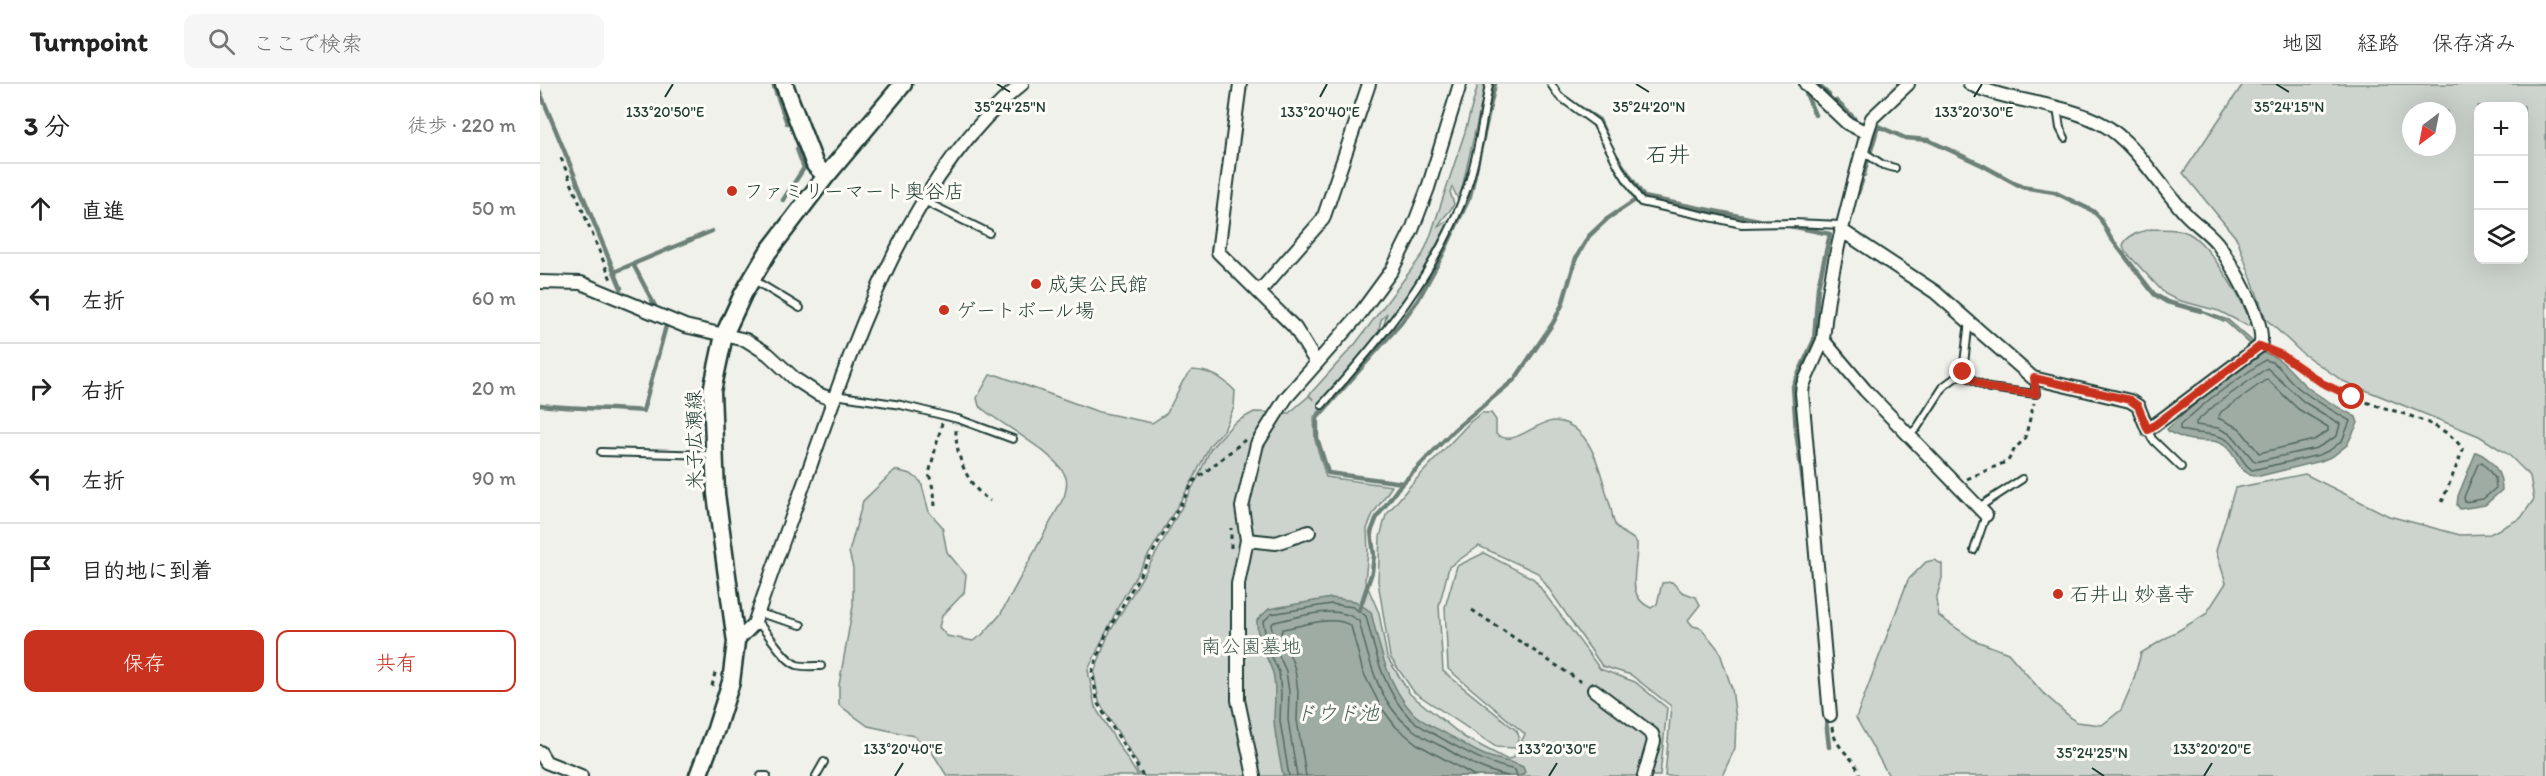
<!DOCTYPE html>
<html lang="ja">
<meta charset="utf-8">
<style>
:root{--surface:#fff;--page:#f6f6f6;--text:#222;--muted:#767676;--line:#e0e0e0;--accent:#c8321e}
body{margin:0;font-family:Itim,"Klee One",sans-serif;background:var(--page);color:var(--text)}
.controls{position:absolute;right:18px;top:18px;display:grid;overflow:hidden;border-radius:12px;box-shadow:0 6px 24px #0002}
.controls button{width:54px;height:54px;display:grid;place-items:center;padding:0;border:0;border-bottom:2px solid var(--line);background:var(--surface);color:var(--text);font:30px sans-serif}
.compass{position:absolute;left:1862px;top:18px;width:54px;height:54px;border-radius:50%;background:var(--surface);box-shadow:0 6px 24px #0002;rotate:212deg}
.stop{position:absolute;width:18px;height:18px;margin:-14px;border:4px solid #c8321e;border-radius:50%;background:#fff}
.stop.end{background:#c8321e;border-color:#fff;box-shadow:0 2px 6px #0008}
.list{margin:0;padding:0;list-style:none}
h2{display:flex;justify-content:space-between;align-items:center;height:78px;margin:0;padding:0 24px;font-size:26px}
h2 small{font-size:20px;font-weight:400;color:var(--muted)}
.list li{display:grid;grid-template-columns:39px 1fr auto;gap:18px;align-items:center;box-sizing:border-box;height:90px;padding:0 24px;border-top:2px solid var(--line)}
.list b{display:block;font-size:22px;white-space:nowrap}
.list em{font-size:20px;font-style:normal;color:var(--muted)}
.actions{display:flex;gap:12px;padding:18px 24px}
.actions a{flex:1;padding:14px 0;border:2px solid var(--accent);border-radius:12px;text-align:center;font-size:21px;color:var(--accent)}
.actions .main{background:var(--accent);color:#fff}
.icon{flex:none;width:33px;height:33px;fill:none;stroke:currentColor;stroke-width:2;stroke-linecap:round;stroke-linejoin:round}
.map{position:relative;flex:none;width:2006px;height:692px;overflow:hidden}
header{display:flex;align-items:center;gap:36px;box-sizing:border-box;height:84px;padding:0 30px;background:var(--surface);border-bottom:2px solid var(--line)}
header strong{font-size:28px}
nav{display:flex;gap:33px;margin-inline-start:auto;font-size:21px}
.search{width:420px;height:54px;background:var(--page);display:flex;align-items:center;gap:15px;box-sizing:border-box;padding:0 21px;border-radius:12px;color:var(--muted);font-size:22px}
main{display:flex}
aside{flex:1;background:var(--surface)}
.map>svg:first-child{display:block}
</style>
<header>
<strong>Turnpoint</strong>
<div class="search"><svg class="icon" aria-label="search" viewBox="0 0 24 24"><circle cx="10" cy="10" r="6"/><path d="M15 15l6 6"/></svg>ここで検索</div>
<nav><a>地図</a><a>経路</a><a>保存済み</a></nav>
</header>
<main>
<aside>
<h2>3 分<small>徒歩 · 220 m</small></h2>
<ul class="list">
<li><svg class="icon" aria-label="ahead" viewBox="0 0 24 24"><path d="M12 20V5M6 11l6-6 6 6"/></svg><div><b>直進</b></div><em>50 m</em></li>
<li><svg class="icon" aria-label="left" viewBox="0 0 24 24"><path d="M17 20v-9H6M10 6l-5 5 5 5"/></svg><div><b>左折</b></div><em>60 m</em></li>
<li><svg class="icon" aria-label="right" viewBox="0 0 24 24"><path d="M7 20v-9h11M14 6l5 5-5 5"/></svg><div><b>右折</b></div><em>20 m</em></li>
<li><svg class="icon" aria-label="left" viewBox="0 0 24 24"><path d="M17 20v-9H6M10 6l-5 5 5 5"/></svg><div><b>左折</b></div><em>90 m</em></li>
<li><svg class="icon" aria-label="arrive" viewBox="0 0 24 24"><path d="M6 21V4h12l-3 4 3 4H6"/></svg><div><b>目的地に到着</b></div></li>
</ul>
<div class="actions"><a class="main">保存</a><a>共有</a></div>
</aside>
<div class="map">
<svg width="2006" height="692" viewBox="0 0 2006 692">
<rect width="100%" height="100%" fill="#f0f1eb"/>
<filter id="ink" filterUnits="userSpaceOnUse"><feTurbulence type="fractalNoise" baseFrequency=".0167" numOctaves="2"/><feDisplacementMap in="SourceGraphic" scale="12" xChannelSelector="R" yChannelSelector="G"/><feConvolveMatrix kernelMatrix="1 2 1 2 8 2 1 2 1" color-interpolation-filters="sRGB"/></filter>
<g filter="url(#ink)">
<path fill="#cdd3cd" stroke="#768880" stroke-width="1.5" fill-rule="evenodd" d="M938 0H946L919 117 912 103 910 108 914 120C910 129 902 133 898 143L911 134 866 217 842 248 847 229 841 236 838 252 778 319 783 323 774 333 775 356 786 393 852 402 833 430 827 445 828 468 825 497 839 529 847 573 870 610 924 653 966 675 973 674 985 650 908 585 905 523 917 482 944 469 994 495 1060 585 1095 598 1127 624 1120 692H600L596 685 599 682 559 618 554 589 568 551 617 468 657 395 671 364 694 339 714 328 749 329 769 312 774 316 769 311 816 259 883 170 890 153 925 48Z
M1703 0H2006V692H1349L1316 634 1368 496 1386 478 1394 476 1402 480V494L1396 516 1399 532 1434 556 1468 569 1502 608 1536 638 1562 641 1581 626 1593 598 1601 569 1666 530 1686 499 1676 467 1695 404 1765 390 1849 432 1920 451 1950 450 1981 434 1994 415 1990 392 1969 371 1939 352 1803 297 1762 269 1726 235 1697 155 1643 89ZM1938 22H1984V176H1938ZM1871 27H1907V63H1871Z
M1611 145C1624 146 1636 144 1648 149 1669 159 1703 217 1711 239L1708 242 1679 227 1637 216 1625 210 1585 167 1583 161C1588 150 1600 148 1611 145Z
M652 286C671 287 682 293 695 307L694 323 684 346 670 361 654 394 580 519 548 586 555 623 598 692H407L392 668 374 652 328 642 299 621V601L313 522V484L309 468 323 417 355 386 371 390 381 398 389 428 402 442 407 468 426 491 424 509 402 532 399 543 407 552 433 557 442 551 460 531 524 413C526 406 528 401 526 394 518 369 459 340 439 322L437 314 450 291H457L559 328 612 339 627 329 643 297Z
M942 329H951L956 336V350C982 369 1004 315 1039 348 1058 366 1063 401 1071 424 1072 430 1073 438 1076 442 1081 450 1092 451 1097 459 1098 484 1084 512 1111 524L1117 520 1122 499 1132 498 1142 508 1156 513 1160 521 1148 536 1153 542 1161 544 1179 566 1192 605 1196 635 1195 664 1182 692H1125L1131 622 1091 591 1062 582 998 489 939 462 909 483 899 522 903 587 977 647 979 653 975 664 956 663 874 608 850 573 838 497 840 453 846 431 870 402 931 337Z"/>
<path fill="#9faca4" stroke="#6c8077" stroke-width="1.5" d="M1655 225 1688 236 1713 258 1710 260 1686 238Z
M1723 269C1744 272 1754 294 1771 306 1785 316 1801 325 1816 333L1818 339 1807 361 1793 372 1781 377 1720 392C1696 391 1700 374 1685 362 1675 354 1663 358 1652 356 1644 355 1636 351 1629 348L1627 345 1666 310Z
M1936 368C1952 374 1962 389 1962 406L1945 421 1920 425 1917 421 1918 412Z
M791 514 815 517 831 528C839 563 848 602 873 629 884 640 899 645 912 653 922 658 930 665 940 669 953 676 971 676 983 683L985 688 981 692H743C740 674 735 655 734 636 734 621 737 605 733 589 727 571 716 557 717 536L729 525Z"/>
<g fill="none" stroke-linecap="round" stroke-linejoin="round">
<path stroke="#526961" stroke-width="1.5" d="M1725 276C1739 278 1744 291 1754 300 1770 315 1791 325 1810 337L1802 357 1790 366 1779 371 1712 386C1701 379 1698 364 1687 356 1673 347 1655 352 1640 345V341L1670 315Z
M1727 284 1764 318 1800 340 1797 352 1777 364 1715 378 1692 351 1678 344 1656 341V338L1675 321Z
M1727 295 1758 325 1788 343V347L1774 356 1719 369 1699 344 1678 334 1681 328Z
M1942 378 1955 394 1956 404 1943 415 1925 418 1924 413 1938 380Z
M749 692 740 637 741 609 739 588 729 567 723 538 731 530 791 520 813 523 826 532C835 567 843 606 869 633 880 644 895 650 908 658 934 672 946 679 975 686L977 692
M757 692 748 636 749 608 746 587 736 565 731 541 734 538C760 533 796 519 819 537 828 572 837 615 866 640 878 651 891 657 905 664 926 677 944 687 968 692
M766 692 757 636 758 608 755 585 741 548 743 545C762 542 794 530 811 542L823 588 841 623 856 643 877 660 935 692"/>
<path stroke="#6c8077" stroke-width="4.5" d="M233 0 247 39
M1277 0 1289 11
M1265 7 1275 31
M0 8 81 204
M1296 17 1314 34
M1031 18 1059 36 1070 61
M1331 66 1338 42 1365 54 1388 56 1442 81 1482 103 1514 108 1553 127 1560 134 1570 153 1614 210 1627 218 1661 227
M1077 73 1104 113 1219 136
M1324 91 1327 78
M1318 109 1322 97
M243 116 264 84 257 65
M1245 141 1290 150 1278 203 1274 256 1253 302 1256 347 1265 413
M93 180 115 222
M74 188 172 147
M0 321C34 325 68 324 103 327L126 242
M863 399 788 389 777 354V334L861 239 878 216 902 172 930 112 955 0
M819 527 832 488 834 471 831 448 837 433 858 404 914 346 975 295 1013 239 1022 221 1036 174 1049 152 1067 135 1094 117
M1279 573 1289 663"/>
<defs>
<path id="service" d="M1011 0 1019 12 1056 39 1079 83 1101 118 1202 140 1253 139 1302 141
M1517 24 1520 44 1525 54
M1322 67 1343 81 1355 84
M384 117 449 149
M214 196 260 224
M1421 290 1449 304 1496 310 1494 294
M295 311 361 321 418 335 473 355
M782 321C842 254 897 189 927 104 938 71 943 34 949 0
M1608 346 1612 355 1641 383
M1369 351 1377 344 1404 302 1423 288 1429 237
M61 368 173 371
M1439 423 1482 395
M1434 466 1446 431
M218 529 261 541
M215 536C228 547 243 576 257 581 264 583 274 582 281 582
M221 692H227
M276 692 284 678"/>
<path id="minor" d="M700 0 678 168 755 244 776 278
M1266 0 1307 39 1327 49
M1368 0 1332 34 1327 49C1309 117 1289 185 1283 256L1325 306 1446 431
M1301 146 1395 208 1493 294 1590 317 1598 322 1608 346 1720 262C1728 241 1692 182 1680 163 1671 149 1654 140 1644 128 1621 103 1594 58 1564 41 1523 18 1471 19 1430 0
M0 198 41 199 145 242 206 256 228 270 255 295 278 310 294 316
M719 208 783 135 829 0
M1283 256 1263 301 1262 309 1290 631
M707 456 736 459 769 448
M196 558 214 540C232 486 253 431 272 377 318 246 371 90 482 0
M1054 606 1112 650 1114 657 1104 692
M0 668 6 678 41 692
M714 692 698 616V500L707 456 702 423 717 360 746 314 819 231 852 186 872 146 888 104 920 0"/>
<path id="secondary" d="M244 0 275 81 286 92
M158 692 176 645 191 598 196 558 176 410 172 307 184 251 203 210 228 168 286 92 363 0"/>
</defs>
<use href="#service" stroke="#1f3d34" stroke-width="10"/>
<use href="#minor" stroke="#1f3d34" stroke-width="16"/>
<use href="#secondary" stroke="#1f3d34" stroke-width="21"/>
<path stroke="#1f3d34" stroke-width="3" stroke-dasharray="4.5 4.5" stroke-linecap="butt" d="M21 74 72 198
M1732 267C1761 280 1783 301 1812 313 1842 326 1906 335 1923 366L1902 418
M416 346C415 371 428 403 450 417
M1427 395 1468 377 1474 366 1485 354 1494 319
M395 422 394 408 389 390 402 339
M691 464V444
M932 526 1043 599
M172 602 176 585
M1292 643C1295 667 1315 671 1320 692
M603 692 558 620 552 588 566 550 654 397 705 356"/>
<use href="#service" stroke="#fdfcf7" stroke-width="6"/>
<use href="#minor" stroke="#fdfcf7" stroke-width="12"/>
<use href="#secondary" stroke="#fdfcf7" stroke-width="16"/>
</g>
</g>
<g fill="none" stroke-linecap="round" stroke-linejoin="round" filter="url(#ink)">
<path stroke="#c8321e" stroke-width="8" d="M1423 288 1421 290 1449 304 1496 310 1494 294 1590 316 1598 322 1608 346 1720 262 1742 271 1782 299 1812 313"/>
</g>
<path fill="none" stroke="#1f3d34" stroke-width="2" d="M457 0 470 8M1096 0 1109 8M1736 0 1749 8M125 13 133 0M780 13 787 0M1434 13 1442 0M1552 684 1564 692M355 692 363 679M1009 692 1017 679M1664 692 1672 679"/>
<g fill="#c8321e" stroke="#fdfcf7" stroke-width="2">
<circle cx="192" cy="107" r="6"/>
<circle cx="496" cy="200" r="6"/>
<circle cx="404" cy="226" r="6"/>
<circle cx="1518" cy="510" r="6"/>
</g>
<g text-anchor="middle" stroke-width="6" stroke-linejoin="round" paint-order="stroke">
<g font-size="20" fill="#1f3d34" stroke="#fdfcf7" text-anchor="start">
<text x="204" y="114">ファミリーマート奥谷店</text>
<text x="508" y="207">成実公民館</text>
<text x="416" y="233">ゲートボール場</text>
<text x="1530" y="517">石井山 妙喜寺</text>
</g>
<g font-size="20" fill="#1f3d34" stroke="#fdfcf7">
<text transform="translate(154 356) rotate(-91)" y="7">米子広瀬線</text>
</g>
<g font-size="20" fill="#425b53" stroke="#fdfcf7">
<text x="711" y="569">南公園墓地</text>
</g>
<g font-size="21" font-style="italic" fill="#455e56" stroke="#fdfcf7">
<text x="797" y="636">ドウド池</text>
</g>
<g font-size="22" fill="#1f3d34" stroke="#fdfcf7">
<text x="1128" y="78">石井</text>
</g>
</g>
<g font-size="15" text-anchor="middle" fill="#1f3d34" stroke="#fdfcf7" stroke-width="6" stroke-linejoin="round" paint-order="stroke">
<text x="1749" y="28">35°24'15"N</text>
<text x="470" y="28">35°24'25"N</text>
<text x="1109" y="28">35°24'20"N</text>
<text x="125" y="33">133°20'50"E</text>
<text x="780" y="33">133°20'40"E</text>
<text x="1434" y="33">133°20'30"E</text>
<text x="363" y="670">133°20'40"E</text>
<text x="1017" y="670">133°20'30"E</text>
<text x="1672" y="670">133°20'20"E</text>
<text x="1552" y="674">35°24'25"N</text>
</g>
</svg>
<div class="controls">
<button>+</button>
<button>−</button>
<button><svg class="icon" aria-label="layers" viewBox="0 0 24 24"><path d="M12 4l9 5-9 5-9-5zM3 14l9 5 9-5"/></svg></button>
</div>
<svg class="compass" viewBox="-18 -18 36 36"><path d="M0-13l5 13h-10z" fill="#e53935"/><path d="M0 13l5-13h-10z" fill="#767676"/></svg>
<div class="stop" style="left:1812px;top:313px"></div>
<div class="stop end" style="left:1423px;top:288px"></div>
</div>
</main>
